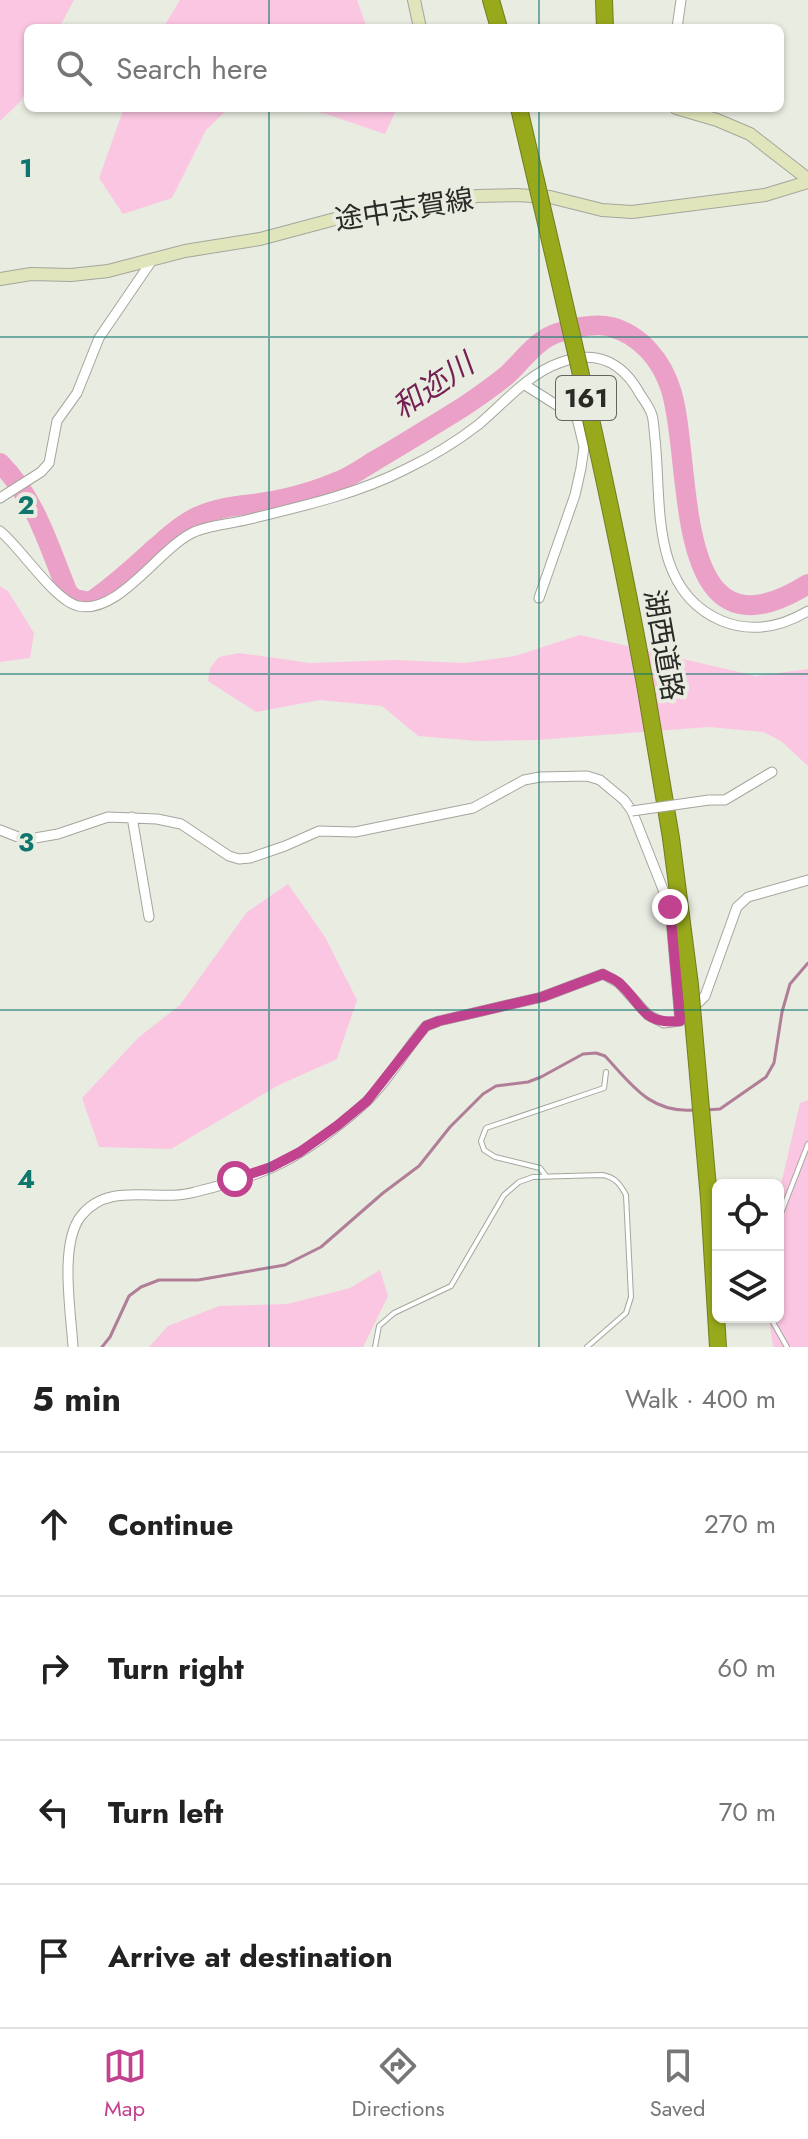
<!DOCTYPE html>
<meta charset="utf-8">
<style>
:root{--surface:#fff;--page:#f6f6f6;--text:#222;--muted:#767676;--line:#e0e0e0;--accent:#c1428e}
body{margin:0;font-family:Jost,"Noto Sans JP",sans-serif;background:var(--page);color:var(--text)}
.controls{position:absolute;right:24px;bottom:24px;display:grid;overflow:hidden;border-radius:12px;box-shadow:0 2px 6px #0004}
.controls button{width:72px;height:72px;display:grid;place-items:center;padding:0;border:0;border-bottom:2px solid var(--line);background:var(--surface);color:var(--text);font:40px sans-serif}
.stop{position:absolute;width:24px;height:24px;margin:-18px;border:6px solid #c1428e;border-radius:50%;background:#fff}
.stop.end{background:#c1428e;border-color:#fff;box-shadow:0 2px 8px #0008}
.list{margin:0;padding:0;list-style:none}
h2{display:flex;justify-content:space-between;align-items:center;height:104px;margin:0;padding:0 32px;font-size:34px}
h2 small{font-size:26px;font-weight:400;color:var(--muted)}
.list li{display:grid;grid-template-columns:52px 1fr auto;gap:24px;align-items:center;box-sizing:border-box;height:144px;padding:0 32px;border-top:2px solid var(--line)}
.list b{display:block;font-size:30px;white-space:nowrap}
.list em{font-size:26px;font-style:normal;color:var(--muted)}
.icon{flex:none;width:44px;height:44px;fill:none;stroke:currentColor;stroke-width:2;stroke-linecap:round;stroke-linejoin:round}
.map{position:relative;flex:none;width:808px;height:1347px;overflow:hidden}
.search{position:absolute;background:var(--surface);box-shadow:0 2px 6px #0004;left:24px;right:24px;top:24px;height:88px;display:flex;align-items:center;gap:20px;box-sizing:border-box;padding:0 28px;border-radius:12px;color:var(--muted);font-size:30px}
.sheet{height:680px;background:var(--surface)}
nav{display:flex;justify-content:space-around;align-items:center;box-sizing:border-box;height:112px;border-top:2px solid var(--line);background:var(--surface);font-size:22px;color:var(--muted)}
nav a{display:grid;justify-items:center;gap:4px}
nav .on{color:var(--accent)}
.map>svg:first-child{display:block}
</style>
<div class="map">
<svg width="808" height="1347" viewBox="0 0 808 1347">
<rect width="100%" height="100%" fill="#e9ece1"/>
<path fill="#fbc6e1" d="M0 0H74L59 28H28V86L20 102 0 121Z
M180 0H357L367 28H163Z
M124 108H229L206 130 172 198 123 214 99 178Z
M300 108H397L385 134 326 114Z
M0 586 8 591 34 633 30 658 0 662Z
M580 635 756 676 808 669V766L781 741 763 732 709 727 536 740 478 741 418 736 382 706 320 700 256 712 208 681 210 668 219 657 239 653 310 663 395 660 465 663 515 656Z
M288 884 325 937 357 1000 337 1059 279 1085 171 1149 99 1147 82 1098 138 1038 180 1005 247 912Z
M808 1100V1347H773L769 1317H778V1197L800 1103Z
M380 1270 388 1296 363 1347H149L168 1326 219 1306 287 1304 350 1288Z"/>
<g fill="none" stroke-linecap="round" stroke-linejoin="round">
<path stroke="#b17e97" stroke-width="3" d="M705 1110 720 1109 766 1077 774 1063 782 1012 790 984 808 963
M102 1347 110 1337 129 1296 141 1287 159 1280H198L285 1265 321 1247 383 1193 419 1166 450 1127 483 1094 496 1086 528 1082 541 1077 583 1054 596 1053 605 1056C632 1085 650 1113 693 1110"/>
<path stroke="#eba1c7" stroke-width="20" d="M0 463C36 499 49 547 68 593L75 599 90 602C114 586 134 567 155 548 168 537 183 523 199 516 227 503 258 506 287 498 304 494 323 488 339 481 352 476 364 467 376 460 405 443 434 425 463 407 478 397 494 386 507 375 519 364 529 350 542 341 556 330 594 322 611 327 641 335 662 361 671 390 694 462 668 672 808 584"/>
<defs>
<path id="lane" d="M546 1176 540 1168 495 1157 484 1150 481 1141 486 1128 604 1088 606 1072
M778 1221 808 1144
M770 1317 787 1347
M375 1347 379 1326 394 1313 451 1286 504 1195 519 1182 533 1177 602 1175C615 1177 620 1184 626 1195L631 1297 626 1313 587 1347"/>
<path id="street" d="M677 28 681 0
M525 385 577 418 584 447 581 468 575 495 539 598
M0 498 41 472 49 463 57 421 77 393 99 338 153 259
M0 531C21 548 54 600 78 606 118 615 158 550 192 533 208 525 232 524 250 519 303 506 357 494 406 469 431 457 456 442 478 425 503 404 528 374 559 363 595 349 622 361 640 394 644 400 650 408 652 415 654 422 654 431 655 439 662 502 649 590 722 621 752 633 781 627 808 611
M709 800H725L772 772
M132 817 149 917
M0 830 18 837 35 838 58 834 108 817 157 819 181 824 229 856 239 859 250 858 285 846 319 831 355 832 473 808 524 780 540 777 587 776 600 780 624 800 632 811 670 907 680 1021
M73 1347C71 1312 59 1244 81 1216 109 1180 157 1203 195 1192 220 1186 247 1178 271 1168 303 1154 340 1126 366 1102 389 1080 405 1050 426 1026L439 1021 542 997 603 974 619 983 648 1015 664 1023 680 1021 705 996 737 907 748 897 808 880"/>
<path id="secondary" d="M414 0 420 28
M676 108 717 120 750 134 808 179
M0 279 31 274 71 275 108 271 185 251 260 239 335 219 477 196 516 195 550 197 602 210 632 212 765 195 808 182"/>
<path id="highway" d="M491 0 499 28
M604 0 605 28
M646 690 671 838
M709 1199 718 1347"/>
</defs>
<use href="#lane" stroke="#a4a69d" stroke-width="6"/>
<use href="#street" stroke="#a4a69d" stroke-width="11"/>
<use href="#secondary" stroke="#a4a69d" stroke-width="14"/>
<use href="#highway" stroke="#727d20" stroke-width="18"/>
<use href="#lane" stroke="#fff" stroke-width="4"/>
<use href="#street" stroke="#fff" stroke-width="9"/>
<use href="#secondary" stroke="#e0e5bb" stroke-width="12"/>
<use href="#highway" stroke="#98a91c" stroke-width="16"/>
<defs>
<path id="street-bridge" d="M632 811 709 800"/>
<path id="highway-bridge" d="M519 108C564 301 611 494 646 690
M671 838 690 985 709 1199"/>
</defs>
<use href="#street-bridge" stroke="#a4a69d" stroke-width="11" stroke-linecap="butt"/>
<use href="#highway-bridge" stroke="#727d20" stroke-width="18" stroke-linecap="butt"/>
<use href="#street-bridge" stroke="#fff" stroke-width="9"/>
<use href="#highway-bridge" stroke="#98a91c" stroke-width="16"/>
</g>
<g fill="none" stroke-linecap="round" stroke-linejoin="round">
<path stroke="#c1428e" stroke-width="10" d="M235 1179 271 1167 300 1152 338 1125 367 1101 426 1026 439 1021 542 997 603 974C608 977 615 979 619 983 643 1004 641 1025 680 1021L670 907"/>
</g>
<path fill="none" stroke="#0f766e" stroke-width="2" stroke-opacity="0.55" d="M269 0V28M539 0V28M269 108V1347M539 108V1347M0 337H808M0 674H808M0 1010H808"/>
<g text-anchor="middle" stroke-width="8" stroke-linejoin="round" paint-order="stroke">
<rect fill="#e9ece1" stroke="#63655f" stroke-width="2" x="556" y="376" width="60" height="44" rx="6"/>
<g font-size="26" font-weight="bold" fill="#2a2b27">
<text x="586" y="407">161</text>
</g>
<g font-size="28" fill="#2a2b27" stroke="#e9ece1">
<text transform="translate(404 209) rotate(-9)" y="10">途中志賀線</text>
<text transform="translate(664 645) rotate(80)" y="10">湖西道路</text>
</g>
<g font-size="30" font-style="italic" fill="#742053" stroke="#e9ece1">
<text transform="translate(433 386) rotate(-34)" y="10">和迩川</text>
</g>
</g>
<g font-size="26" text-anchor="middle" font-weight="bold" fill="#0f766e" stroke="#e9ece1" stroke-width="8" stroke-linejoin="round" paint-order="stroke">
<text x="26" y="177">1</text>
<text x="26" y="514">2</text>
<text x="26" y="851">3</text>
<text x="26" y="1188">4</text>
</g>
</svg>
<div class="controls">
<button><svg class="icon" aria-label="locate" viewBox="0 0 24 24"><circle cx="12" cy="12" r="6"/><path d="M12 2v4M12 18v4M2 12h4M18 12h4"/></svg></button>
<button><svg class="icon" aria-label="layers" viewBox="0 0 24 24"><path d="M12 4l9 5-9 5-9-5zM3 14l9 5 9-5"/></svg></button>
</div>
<div class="stop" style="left:235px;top:1179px"></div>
<div class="stop end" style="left:670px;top:907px"></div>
<div class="search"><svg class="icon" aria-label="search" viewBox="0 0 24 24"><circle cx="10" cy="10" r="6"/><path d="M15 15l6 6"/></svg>Search here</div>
</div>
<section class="sheet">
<h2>5 min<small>Walk · 400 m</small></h2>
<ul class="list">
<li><svg class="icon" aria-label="ahead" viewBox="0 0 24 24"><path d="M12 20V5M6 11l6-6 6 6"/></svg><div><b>Continue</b></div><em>270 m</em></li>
<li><svg class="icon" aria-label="right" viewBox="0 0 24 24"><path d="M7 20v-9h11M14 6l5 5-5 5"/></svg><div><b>Turn right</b></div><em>60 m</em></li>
<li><svg class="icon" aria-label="left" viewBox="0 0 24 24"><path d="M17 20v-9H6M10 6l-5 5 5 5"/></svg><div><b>Turn left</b></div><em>70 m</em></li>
<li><svg class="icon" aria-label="arrive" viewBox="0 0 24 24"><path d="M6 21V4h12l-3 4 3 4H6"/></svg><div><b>Arrive at destination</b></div></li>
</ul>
</section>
<nav>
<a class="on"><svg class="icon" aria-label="map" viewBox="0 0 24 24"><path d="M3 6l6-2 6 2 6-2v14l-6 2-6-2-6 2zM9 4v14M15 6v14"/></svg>Map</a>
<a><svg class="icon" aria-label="directions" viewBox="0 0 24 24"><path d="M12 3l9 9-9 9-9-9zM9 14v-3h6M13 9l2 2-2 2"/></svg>Directions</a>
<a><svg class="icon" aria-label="saved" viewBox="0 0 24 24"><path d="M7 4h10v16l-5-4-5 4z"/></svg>Saved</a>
</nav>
